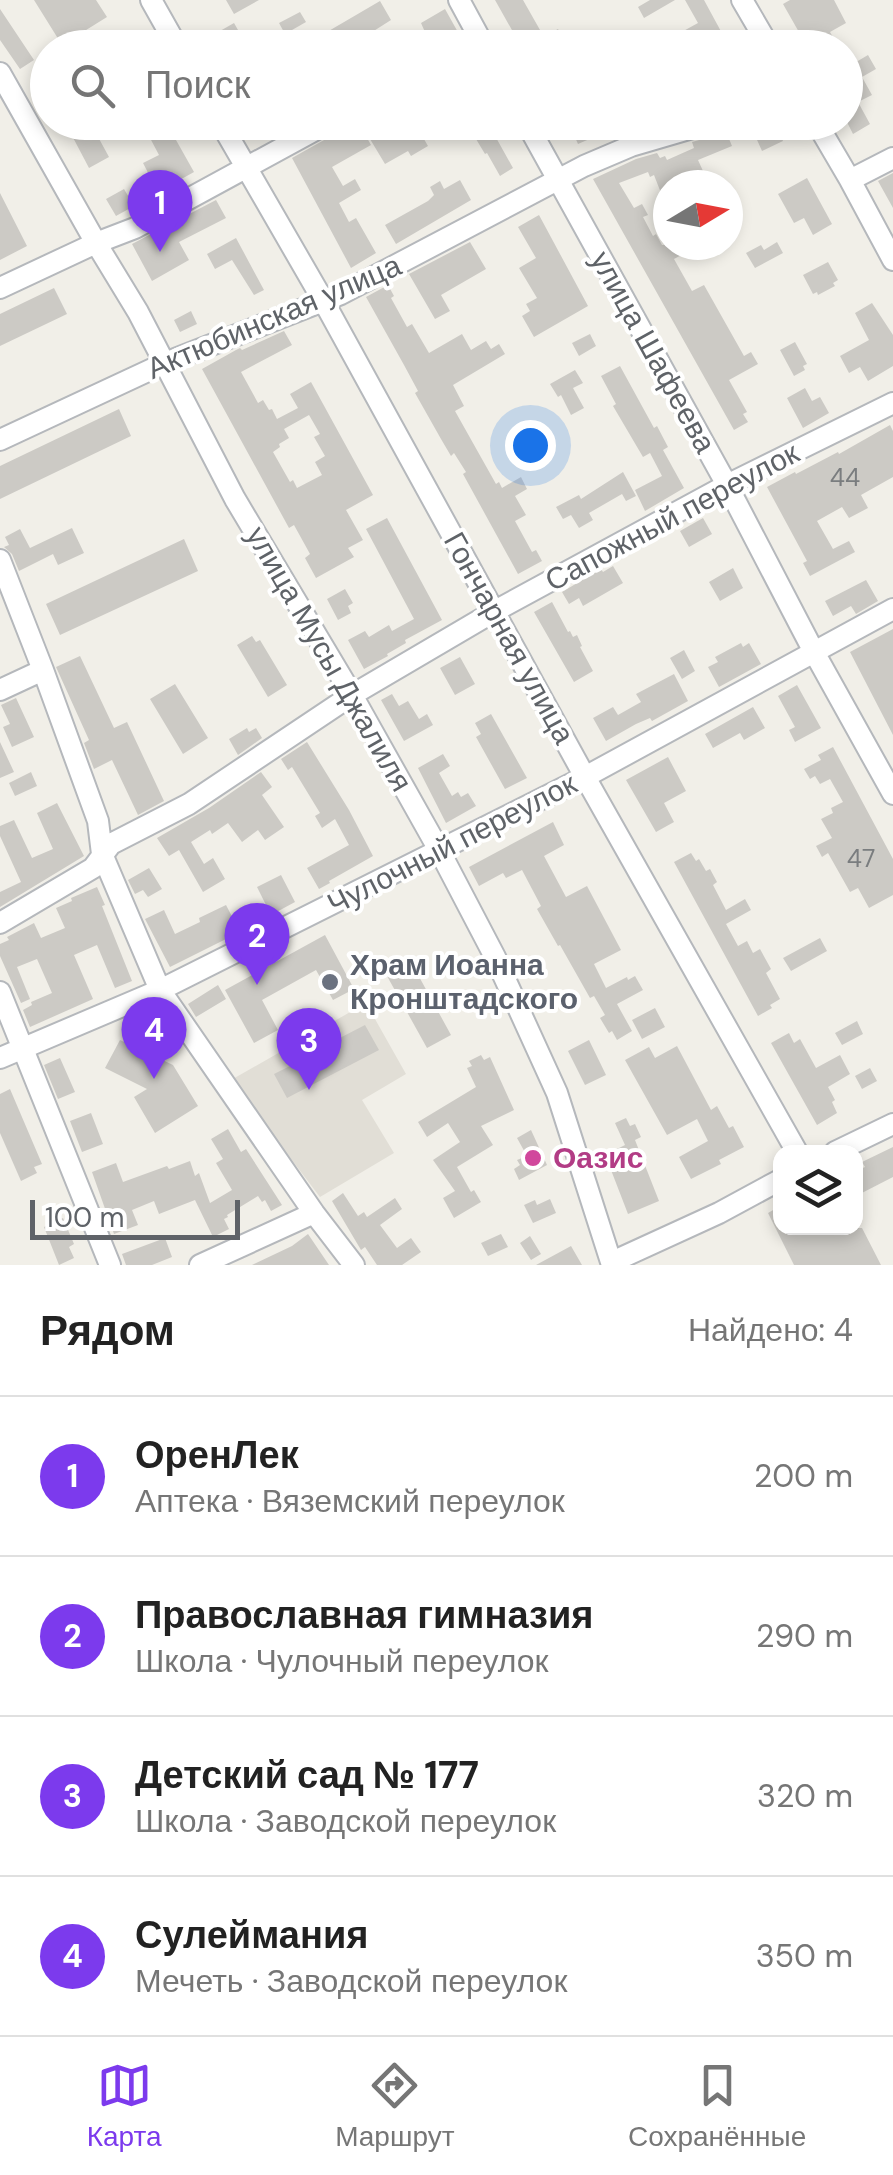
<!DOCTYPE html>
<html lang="ru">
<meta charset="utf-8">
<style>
:root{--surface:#fff;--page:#f6f6f6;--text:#222;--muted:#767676;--line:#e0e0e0;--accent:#7c3aed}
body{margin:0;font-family:"DM Sans",sans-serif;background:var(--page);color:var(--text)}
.controls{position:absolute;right:30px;bottom:30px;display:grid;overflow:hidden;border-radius:20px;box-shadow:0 5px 15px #0003}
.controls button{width:90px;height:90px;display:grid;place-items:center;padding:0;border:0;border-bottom:2px solid var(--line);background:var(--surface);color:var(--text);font:50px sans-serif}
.compass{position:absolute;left:653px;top:170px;width:90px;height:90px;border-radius:50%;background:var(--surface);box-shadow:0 5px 15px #0003;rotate:80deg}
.scale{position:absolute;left:30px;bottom:25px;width:210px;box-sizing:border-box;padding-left:10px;border:5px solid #5f6368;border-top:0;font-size:28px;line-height:35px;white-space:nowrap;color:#5f6368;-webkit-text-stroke:8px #fff;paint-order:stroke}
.you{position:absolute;left:530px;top:445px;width:35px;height:35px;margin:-25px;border:8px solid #fff;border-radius:50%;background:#1a73e8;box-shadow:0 0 0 15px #1a73e833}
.badge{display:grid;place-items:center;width:65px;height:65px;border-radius:50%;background:var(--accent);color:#fff;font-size:32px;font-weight:700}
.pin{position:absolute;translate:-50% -82px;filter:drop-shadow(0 2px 5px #0008)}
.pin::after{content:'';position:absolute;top:52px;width:35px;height:30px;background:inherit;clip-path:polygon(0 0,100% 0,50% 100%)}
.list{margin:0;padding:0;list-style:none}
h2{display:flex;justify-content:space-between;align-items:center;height:130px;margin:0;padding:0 40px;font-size:42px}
h2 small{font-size:32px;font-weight:400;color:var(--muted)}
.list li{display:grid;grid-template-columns:65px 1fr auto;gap:30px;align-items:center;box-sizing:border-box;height:160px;padding:0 40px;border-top:2px solid var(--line)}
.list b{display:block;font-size:38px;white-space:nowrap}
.list p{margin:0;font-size:32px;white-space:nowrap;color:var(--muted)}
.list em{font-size:32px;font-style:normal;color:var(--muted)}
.icon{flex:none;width:55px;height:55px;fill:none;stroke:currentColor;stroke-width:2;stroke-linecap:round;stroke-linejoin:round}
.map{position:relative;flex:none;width:893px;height:1265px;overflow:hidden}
.search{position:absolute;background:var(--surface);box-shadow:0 5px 15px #0003;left:30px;right:30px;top:30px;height:110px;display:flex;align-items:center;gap:25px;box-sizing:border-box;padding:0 35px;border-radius:55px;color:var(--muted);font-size:38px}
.sheet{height:770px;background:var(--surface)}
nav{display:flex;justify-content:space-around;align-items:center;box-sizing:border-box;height:140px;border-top:2px solid var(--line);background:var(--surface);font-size:28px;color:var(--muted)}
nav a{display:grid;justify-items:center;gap:5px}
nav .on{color:var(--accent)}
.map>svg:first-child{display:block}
</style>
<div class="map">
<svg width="893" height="1265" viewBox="0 0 893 1265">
<rect width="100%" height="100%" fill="#f1efe8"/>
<path fill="#e1ded6" d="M366 1003 406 1074 362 1100 394 1153 320 1197 231 1080Z"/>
<path fill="#cccac5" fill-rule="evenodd" d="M34 0H96L107 17 62 45Z
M226 0H259L234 14Z
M495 0H523L544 37 558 29 568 48H522Z
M650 0H675L644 18 638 7Z
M685 0H704L730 48H645L676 30 678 34 698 23Z
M790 0H834L846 23 830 32 839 48H808L783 4Z
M380 1 391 20 347 48H336L327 32Z
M0 9 34 60 20 69 0 40Z
M445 9 464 43 456 48H432L421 23Z
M300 12 306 22 285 34 279 23Z
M234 23 242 37 228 45 220 31Z
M868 55 876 69 862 77 872 95 858 102 870 124 853 134 846 120V68Z
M83 122H120L97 135 109 157 89 168 69 130Z
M266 122H300L274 137Z
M356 122H358L371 145 332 167 343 186 355 179 361 190 339 203 349 222 356 218 376 253 351 268 292 158Z
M461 122H494L489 125 513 168 500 176 487 153 485 154 473 134 469 137Z
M579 122H596L601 134 578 144 570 126Z
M749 122H775L783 141 762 151Z
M417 127 428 146 411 156 408 151 385 164 370 139 388 129 394 140Z
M175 128 181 138 176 140 194 172 158 192 143 163 159 155 150 138Z
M725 129 732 146 698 160 708 182 702 185H668V190L661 193 654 175 650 177 648 172 619 183 634 208 642 204 648 215 643 217 653 236 656 234 662 245H700L674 259 692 291 704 285 744 356 751 352 758 364 729 380 747 412 743 414 748 422 734 430 593 179 636 159 657 153 660 158 665 156 667 160 694 148 692 142 717 135Z
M893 173V208L878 181Z
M807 178 832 224 813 235 804 218 794 223 778 194Z
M460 180 471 200 396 244 385 225 428 201 434 195 430 187 440 181 444 189Z
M124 189 134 206 116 216 106 199Z
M0 193 27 246 0 260Z
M216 200 226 218 179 242 189 260 152 281 132 244Z
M539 215 588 306 534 337 522 316 530 311 526 304 537 298 519 268 536 258 518 227Z
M236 238 264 290 254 295 232 260 215 269 207 254Z
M470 242 486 269 441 295 450 311 435 319 409 274Z
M777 242 783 253 755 268 746 253 761 245 764 250Z
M828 262 838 280 833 283 835 286 818 295 817 292 813 294 803 275Z
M388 285 394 296 391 298 407 327 412 324 429 353 462 334 471 350 486 341 491 349 499 344 505 354 453 385 464 406 455 411 496 484 499 482 502 488 521 477 527 489 515 496 526 515 515 521 532 552 536 550 542 561 518 574 463 474 466 472 454 453 451 456 441 439 415 393 418 391 404 365 366 297Z
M54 288 67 314 0 346V314Z
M872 303 893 335V366L868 381 860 367 849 373 840 356 869 340 855 313Z
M191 311 197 324 180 332 174 320Z
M284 331 292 345 241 372 258 403 263 400 269 410 272 409 277 419 298 408 290 394 311 382 373 495 346 510 363 540 348 548 354 557 316 578 305 558 310 554 294 525 289 528 202 369 236 350 240 348 242 350ZM309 415 320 434 314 437 325 456 315 462 322 475 297 488 293 480 290 482 273 452 280 447 279 444 289 438 284 429Z
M590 334 596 346 579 356 572 343Z
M795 342 807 364 803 366 805 370 794 376 780 350Z
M620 366 654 428 657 426 668 447 663 450 684 488 645 511 635 490 662 476 650 453 643 457 613 406 616 404 601 376Z
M575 370 583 383 573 388 584 408 571 415 561 395 558 397 550 384Z
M805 388 812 401 820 397 829 413 803 428 787 398Z
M119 409 131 436 0 499V466Z
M890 425 893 431V477L861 495 868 508 849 518 842 507 817 521 833 549 849 541 855 552 810 576 803 563 807 561 767 487 795 472 796 474 838 452 839 454Z
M623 472 636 496 626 501 622 494 589 513 593 520 579 528 571 515 563 519 556 507 579 495 581 499Z
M387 518 442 620 405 640 406 643 387 654 388 656 364 669 348 640 365 631 369 637 389 625 392 631 414 619 366 529Z
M703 518 712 534 689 547 680 531Z
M72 528 84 553 58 565 53 554 19 571 12 554 4 547 9 545 5 537 20 529 30 548Z
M184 539 198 571 60 635 46 604Z
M613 566 623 583 583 606 579 598 569 604 562 592 601 569 603 572Z
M733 568 743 588 720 601 709 582Z
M866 580 878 601 856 614 851 606 833 616 825 601Z
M345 589 353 603 348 606 351 613 338 620 327 599Z
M552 602 568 632 570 631 573 637 577 635 582 646 580 647 593 671 574 682 534 612Z
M893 629V735L850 652Z
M252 636 256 642 260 640 287 685 268 697 237 645Z
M741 643 743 647 749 643 761 664 719 687 708 667 718 662 715 657Z
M684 650 695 671 682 679 670 658Z
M80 656 114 728 127 722 164 801 138 815 112 760 94 769 84 743 89 740 56 667Z
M460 657 475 684 455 695 440 668Z
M674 674 688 701 652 721 650 718 636 724 606 741 593 718 613 707 618 715 641 702 636 694Z
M175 684 208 738 183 754 150 699Z
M797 685 821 728 795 742 789 730 795 727 778 696Z
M392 694 399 706 408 701 419 719 427 714 433 725 404 741 381 700Z
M16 698 34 737 12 747 3 727 10 724 1 705Z
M753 707 765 728 744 740 740 733 713 748 705 734Z
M491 714 527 778 505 789 476 737 481 734 475 723Z
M247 728 249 732 256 728 262 738 238 755 229 739Z
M0 742 14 772 0 778Z
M307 742 349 810 373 856 329 881 330 883 319 889 307 868 349 845 335 819 322 828 315 816 320 813 292 767 288 770 281 759Z
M833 747 893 859V895L869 908 858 888 850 892 828 853 822 857 816 846 832 838 821 819 833 813 831 808 843 802 830 779 820 784 815 776 810 779 804 769 821 760 818 755Z
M443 754 450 766 439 773 452 796 458 792 461 797 468 793 476 806 446 823 418 768Z
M668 757 686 791 664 803 674 822 656 832 626 780Z
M31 772 37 786 15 796 9 783Z
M261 772 272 787 262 795 284 827 265 840 258 830 242 842 228 823 212 834 210 830 191 842 204 864 213 858 225 879 203 892 179 850 169 856 157 838 209 808Z
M57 803 84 856 0 907V892L21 882 0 836V826L14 820 32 858 53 849 37 813Z
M553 822 564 845 544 856 566 897 587 886 621 950 594 964 606 988 627 977 628 980 635 976 643 990 617 1004 632 1031 617 1040 612 1031 609 1033 600 1018 605 1015 594 996 590 998 560 945 558 946 537 909 541 906 522 870 506 878 503 873 479 886 469 867Z
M691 853 696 861 699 859 706 871 710 869 717 882 713 885 726 910 745 899 751 910 726 924 738 946 747 941 753 953 760 949 771 969 766 973 780 999 770 1005 772 1008 758 1016 674 862Z
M149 868 162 889 148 897 143 890 135 894 128 880Z
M281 875 295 902 271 915 257 887Z
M97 887 105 905 102 906 132 981 115 988 97 945 74 955 93 999 30 1027 23 1010 32 1005 31 1002 52 993 37 959 17 967 30 999 21 1003 0 956V944L9 940 7 937 34 923 41 938 65 928 56 908 72 901 71 898Z
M226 905 240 932 170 967 145 919 164 910 175 934 200 922 199 918Z
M325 935 354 989 333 1000 316 970 262 1000 278 1030 254 1043 225 990Z
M820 938 827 951 791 971 783 958Z
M411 962 451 1035 427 1048 387 976Z
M218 985 226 999 196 1017 188 1004Z
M655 1008 665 1027 642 1039 632 1020Z
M857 1021 863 1034 842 1045 835 1033Z
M365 1025 379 1050 287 1098 274 1074 308 1057 304 1049 329 1036 332 1042Z
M789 1033 794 1043 800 1039 816 1068 840 1055 850 1074 828 1087 835 1100 832 1102 837 1113 817 1125 771 1043Z
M120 1040 173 1065 198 1106 155 1133 134 1097 147 1089 105 1068Z
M589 1040 606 1075 585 1085 568 1051Z
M677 1046 711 1110 717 1106 729 1128 733 1126 744 1147 719 1160 721 1164 691 1179 679 1157 708 1141 697 1119 667 1135 625 1060 649 1047 655 1058Z
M481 1055 484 1060 490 1057 514 1110 481 1126 493 1145 457 1167 471 1192 474 1190 481 1202 454 1218 443 1198 455 1191 433 1160 460 1142 448 1123 427 1137 418 1122 476 1087 467 1068 472 1066 469 1061Z
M60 1058 75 1092 58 1099 44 1065Z
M870 1068 877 1081 862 1089 855 1076Z
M10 1089 42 1164 34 1167 37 1173 21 1181 0 1133V1094Z
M91 1113 103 1144 82 1152 70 1121Z
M626 1118 630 1126 635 1124 641 1137 635 1140 659 1201 628 1214 611 1170 623 1165 617 1149 625 1145 615 1123Z
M228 1129 241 1152 246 1149 282 1205 271 1211 265 1200 262 1202 258 1196 227 1215 228 1217 224 1219 229 1229 213 1237 195 1200 159 1214 154 1201 132 1210 138 1225 114 1234 92 1172 116 1163 123 1182 167 1166 169 1169 190 1161 195 1176 199 1173 210 1203 232 1190 216 1163 223 1159 211 1139Z
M531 1130 547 1165 519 1180 514 1169 520 1165 517 1160 527 1156 517 1138Z
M893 1147V1177L856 1196V1171L865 1167 862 1162Z
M343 1193 358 1216 364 1212 367 1217 395 1198 402 1209 380 1225 397 1248 411 1238 421 1252 402 1265H377L365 1247 361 1250 332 1201Z
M550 1199 556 1213 533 1223 524 1205 535 1200 537 1205Z
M780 1206V1228H862L881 1265H794L768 1213Z
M63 1218 74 1244 69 1247 74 1258 59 1265 44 1227Z
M308 1234 329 1265H252L292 1246Z
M501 1234 508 1247 488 1256 481 1243Z
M530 1236 541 1254 531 1260 520 1243Z
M165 1238 172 1257 152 1265H126L122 1254Z
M571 1246 582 1265H536Z"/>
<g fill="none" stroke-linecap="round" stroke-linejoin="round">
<defs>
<path id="minor" d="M151 0 178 48
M459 0 485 48
M742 0 770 48
M0 73 96 243 138 312 235 499 352 695 439 850 495 957 557 1093 612 1265
M220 122 324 302 585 777 797 1152
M526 122 727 485 814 652 893 794
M816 122 850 180 893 260
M850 180 893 158
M0 288 96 243 135 228 330 122
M0 440 165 363 341 294 584 166 631 146 713 122
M0 560 43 670 98 821 102 854 160 990 314 1213 354 1265
M0 690 43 670
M0 923 93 868 111 844 189 804 352 695 495 611 727 485 893 403
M0 992 110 1265
M0 1058 160 990 585 777 893 609
M835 1152 893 1124
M612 1262 719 1213 780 1180
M200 1265 314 1213"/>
</defs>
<use href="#minor" stroke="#b5b8bc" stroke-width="24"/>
<use href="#minor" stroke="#fff" stroke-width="20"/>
</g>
<circle fill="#6b7280" stroke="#fff" stroke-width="4" cx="330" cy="982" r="10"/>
<circle fill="#d1479c" stroke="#fff" stroke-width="4" cx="533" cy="1158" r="10"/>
<g text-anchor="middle" stroke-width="8" stroke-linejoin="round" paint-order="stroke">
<g font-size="25" fill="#7a7d7f">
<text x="845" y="486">44</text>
<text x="861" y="867">47</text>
</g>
<g font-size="30" fill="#5f6368" stroke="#fff">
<text transform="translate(274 317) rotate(-23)" y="10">Актюбинская улица</text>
<text transform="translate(653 352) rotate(61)" y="10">улица Шафеева</text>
<text transform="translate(672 517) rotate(-28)" y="10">Сапожный переулок</text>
<text transform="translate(509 638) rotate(61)" y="10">Гончарная улица</text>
<text transform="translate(329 659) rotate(60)" y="10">улица Мусы Джалиля</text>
<text transform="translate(452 844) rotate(-27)" y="10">Чулочный переулок</text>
</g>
<g font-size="30" font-weight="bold" fill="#5b616d" stroke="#fff" text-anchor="start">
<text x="350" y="975">Храм Иоанна<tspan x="350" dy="34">Кронштадского</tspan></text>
</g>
<g font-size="30" font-weight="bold" fill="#b23c85" stroke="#fff" text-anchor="start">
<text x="553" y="1168">Оазис</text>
</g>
</g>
</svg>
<div class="controls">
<button><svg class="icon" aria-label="layers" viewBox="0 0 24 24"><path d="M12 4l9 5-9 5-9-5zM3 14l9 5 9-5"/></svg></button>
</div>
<svg class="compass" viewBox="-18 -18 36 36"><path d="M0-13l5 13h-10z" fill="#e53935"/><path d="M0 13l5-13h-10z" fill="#767676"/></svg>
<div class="scale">100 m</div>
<div class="you"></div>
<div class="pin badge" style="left:160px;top:252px">1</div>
<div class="pin badge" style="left:257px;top:985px">2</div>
<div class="pin badge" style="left:309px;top:1090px">3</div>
<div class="pin badge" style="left:154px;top:1079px">4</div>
<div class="search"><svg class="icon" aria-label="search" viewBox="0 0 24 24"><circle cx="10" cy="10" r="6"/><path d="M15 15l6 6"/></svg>Поиск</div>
</div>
<section class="sheet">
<h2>Рядом<small>Найдено: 4</small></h2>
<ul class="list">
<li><span class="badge">1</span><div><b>ОренЛек</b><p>Аптека · Вяземский переулок</p></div><em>200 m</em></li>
<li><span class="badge">2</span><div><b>Православная гимназия</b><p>Школа · Чулочный переулок</p></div><em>290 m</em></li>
<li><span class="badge">3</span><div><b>Детский сад № 177</b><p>Школа · Заводской переулок</p></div><em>320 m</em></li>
<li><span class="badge">4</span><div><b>Сулеймания</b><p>Мечеть · Заводской переулок</p></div><em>350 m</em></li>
</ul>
</section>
<nav>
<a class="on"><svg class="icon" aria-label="map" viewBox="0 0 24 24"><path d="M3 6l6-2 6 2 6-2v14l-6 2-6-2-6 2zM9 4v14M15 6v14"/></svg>Карта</a>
<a><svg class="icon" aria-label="directions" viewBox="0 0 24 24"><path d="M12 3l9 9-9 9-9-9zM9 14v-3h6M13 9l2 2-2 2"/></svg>Маршрут</a>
<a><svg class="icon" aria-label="saved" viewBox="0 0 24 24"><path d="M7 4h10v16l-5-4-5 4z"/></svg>Сохранённые</a>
</nav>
